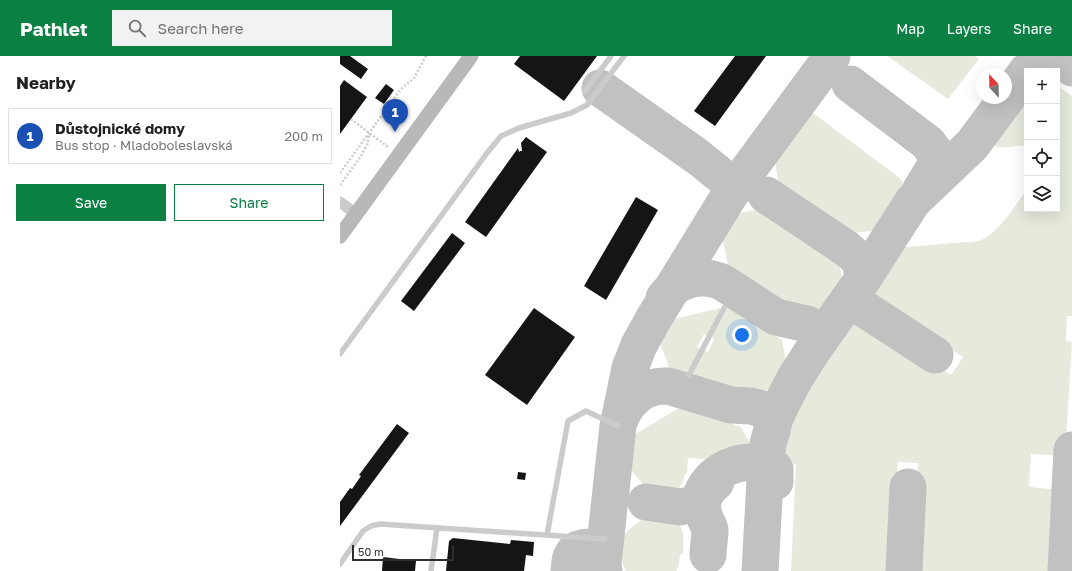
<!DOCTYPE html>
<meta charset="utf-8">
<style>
:root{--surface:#fff;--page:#f2f2f2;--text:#202124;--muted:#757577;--line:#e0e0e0;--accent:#0b8043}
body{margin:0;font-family:"Golos Text",sans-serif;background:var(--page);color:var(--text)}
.controls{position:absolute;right:12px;top:12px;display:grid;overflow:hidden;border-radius:0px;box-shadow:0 4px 16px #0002}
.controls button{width:36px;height:36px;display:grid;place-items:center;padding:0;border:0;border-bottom:1px solid var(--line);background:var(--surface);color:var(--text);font:20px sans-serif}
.compass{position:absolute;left:636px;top:12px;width:36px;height:36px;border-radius:50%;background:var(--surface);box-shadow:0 4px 16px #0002;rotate:338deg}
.scale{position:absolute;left:12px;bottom:10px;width:102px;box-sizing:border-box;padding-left:4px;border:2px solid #2e2e2e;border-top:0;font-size:11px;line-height:14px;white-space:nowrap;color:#2e2e2e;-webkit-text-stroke:3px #fff;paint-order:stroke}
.you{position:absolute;left:402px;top:279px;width:14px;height:14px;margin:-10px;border:3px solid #fff;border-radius:50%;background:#1a73e8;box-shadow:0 0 0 6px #1a73e833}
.badge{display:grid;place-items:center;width:26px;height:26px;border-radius:50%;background:var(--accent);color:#fff;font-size:13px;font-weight:700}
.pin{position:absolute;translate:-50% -33px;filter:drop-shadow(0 1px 2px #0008)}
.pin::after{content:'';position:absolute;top:21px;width:14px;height:12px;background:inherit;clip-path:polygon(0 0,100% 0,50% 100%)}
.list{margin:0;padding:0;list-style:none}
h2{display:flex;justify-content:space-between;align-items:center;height:52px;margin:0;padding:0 16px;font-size:17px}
h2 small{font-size:13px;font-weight:400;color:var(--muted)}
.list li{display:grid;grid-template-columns:26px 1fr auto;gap:12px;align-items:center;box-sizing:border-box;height:56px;margin:0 8px 8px;padding:0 8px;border:1px solid var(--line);border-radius:0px}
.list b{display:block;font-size:15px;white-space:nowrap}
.list p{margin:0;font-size:13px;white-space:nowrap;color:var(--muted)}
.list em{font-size:13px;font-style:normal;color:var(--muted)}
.actions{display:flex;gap:8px;padding:12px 16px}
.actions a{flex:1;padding:9px 0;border:1px solid var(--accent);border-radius:0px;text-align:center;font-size:14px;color:var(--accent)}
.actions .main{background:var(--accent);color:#fff}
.icon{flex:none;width:22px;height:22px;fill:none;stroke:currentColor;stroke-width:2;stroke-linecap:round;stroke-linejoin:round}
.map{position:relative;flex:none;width:732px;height:515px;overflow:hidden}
header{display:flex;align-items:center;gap:24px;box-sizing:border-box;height:56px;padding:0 20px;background:var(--accent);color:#fff}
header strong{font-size:19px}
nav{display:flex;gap:22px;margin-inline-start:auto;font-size:14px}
.search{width:280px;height:36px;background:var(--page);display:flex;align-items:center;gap:10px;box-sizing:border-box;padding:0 14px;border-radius:0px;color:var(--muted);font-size:15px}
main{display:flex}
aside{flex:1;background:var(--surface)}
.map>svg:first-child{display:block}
</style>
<header>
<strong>Pathlet</strong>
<div class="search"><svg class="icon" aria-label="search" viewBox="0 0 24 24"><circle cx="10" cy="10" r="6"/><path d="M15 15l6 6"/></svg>Search here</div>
<nav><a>Map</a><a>Layers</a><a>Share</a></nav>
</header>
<main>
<aside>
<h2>Nearby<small></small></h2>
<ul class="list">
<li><span class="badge" style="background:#1a4fb4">1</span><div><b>Důstojnické domy</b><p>Bus stop · Mladoboleslavská</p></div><em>200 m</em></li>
</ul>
<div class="actions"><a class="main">Save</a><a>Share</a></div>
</aside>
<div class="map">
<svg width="732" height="515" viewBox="0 0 732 515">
<rect width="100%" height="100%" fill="#fff"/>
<path fill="#e5eadd" d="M547 0H635L639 3 608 43Z
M717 29 732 40V260H727L726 285 732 286 725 400 691 398 689 431 722 434 716 515H570L574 432 576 431 578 407 558 406 556 431H562L558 515H451L456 408 442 407C443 357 487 300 512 259L520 258 592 304 591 306 611 319 623 301 602 288 598 294 527 248 525 240 556 192 626 186C628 186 630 187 632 186 653 186 676 149 687 133V153H717Z
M687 33V90C671 88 663 96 647 87Z
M473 57 561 123 564 134 538 174 513 177 439 130 434 100 464 61 469 58Z
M423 152 498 201 503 226 487 251 460 257 388 209 381 177 392 159Z
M391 250 442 284 446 306 432 332 412 340 351 319 364 294 368 296 374 283 371 280 386 251Z
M380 252V255L367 280 364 278 357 291 361 293 348 318 329 311 319 284 330 264Z
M344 351 401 371 413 393 411 405 348 402 347 418H345C343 425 341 432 335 435L307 433 289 412 292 380 339 352Z
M306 461C319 461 341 460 343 478 344 485 343 492 343 498H340L339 508 336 515H286C281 506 277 488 284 479 289 472 299 466 306 461Z"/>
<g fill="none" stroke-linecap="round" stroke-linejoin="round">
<path stroke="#c1c1c1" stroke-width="37" d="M716 0 732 12
M510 28 588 87 596 98 599 104 580 135
M260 32 358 101 395 131
M426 139 507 193C520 204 524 208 521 226
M324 242C332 230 349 221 364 222 371 222 376 224 382 226L436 261 467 268 473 271 477 277 478 284 475 291
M509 243 595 299
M279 366C287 344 304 329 328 330L391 349 411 350 422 353 427 356 432 361V375
M306 446 340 451 358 447C360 443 361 437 364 433 374 414 399 403 420 407 425 408 430 411 435 413V426
M368 499C368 491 370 482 370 474 369 469 366 466 365 462 359 447 364 436 376 426
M229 515C230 510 229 504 232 499 234 495 237 493 242 492 252 489 260 498 263 507
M264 515 263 507 278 370 290 312 299 289 314 262 389 140 492 0
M420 515 426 406 428 388 435 362 440 351 455 322 475 291 521 226 573 145 632 89 687 15
M564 515 568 431
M726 515 732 394"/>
</g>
<path fill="#151515" d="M0 0H10L28 13 21 23 0 8Z
M180 0H257L224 45 174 8Z
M395 0H426L375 70 354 55Z
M4 24 27 41 0 78V30Z
M46 28 54 34 44 48 35 42Z
M186 81 207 96 146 181 125 166 178 92 179 96 180 95H182L181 87Z
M296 141 318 154 266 244 244 230Z
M112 177 125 187 74 255 61 245Z
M194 252 235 281 187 349 145 319Z
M57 368 69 377 0 470V446L10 432 12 433 21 420 19 419Z
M178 416 186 417 185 424 177 423Z
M113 482 170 488 171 484 194 486 193 500 186 499 184 515H106L109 485Z
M43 501 76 505 75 515H42Z"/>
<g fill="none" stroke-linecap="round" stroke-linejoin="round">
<path stroke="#cbcbcb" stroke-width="2.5" stroke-dasharray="2 2" stroke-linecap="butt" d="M11 63 48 91
M0 117 61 33 74 22 86 0
M0 129 21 100 28 87 29 78"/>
<path stroke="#cbcbcb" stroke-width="5.5" d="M245 35 271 0
M0 298 147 97 161 80 179 72 231 57 247 49 284 0
M349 319 384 252
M207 479 228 365 246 355 278 370
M0 508 23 475 31 470 40 468 265 483
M91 515 97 472"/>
<path stroke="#cbcbcb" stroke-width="11" d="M0 146 16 158"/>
<path stroke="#b8b8b8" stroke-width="15" d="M0 180 131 0"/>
</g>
</svg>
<div class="controls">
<button>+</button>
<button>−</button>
<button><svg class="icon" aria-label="locate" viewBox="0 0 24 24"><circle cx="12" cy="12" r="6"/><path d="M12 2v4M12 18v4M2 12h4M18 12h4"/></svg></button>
<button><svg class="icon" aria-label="layers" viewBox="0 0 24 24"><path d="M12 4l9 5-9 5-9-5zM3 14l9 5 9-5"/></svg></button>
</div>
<svg class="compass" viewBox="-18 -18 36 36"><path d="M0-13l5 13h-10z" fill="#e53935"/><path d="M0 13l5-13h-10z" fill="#757577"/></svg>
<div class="scale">50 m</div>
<div class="you"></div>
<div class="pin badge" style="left:55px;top:76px;background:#1a4fb4">1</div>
</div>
</main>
